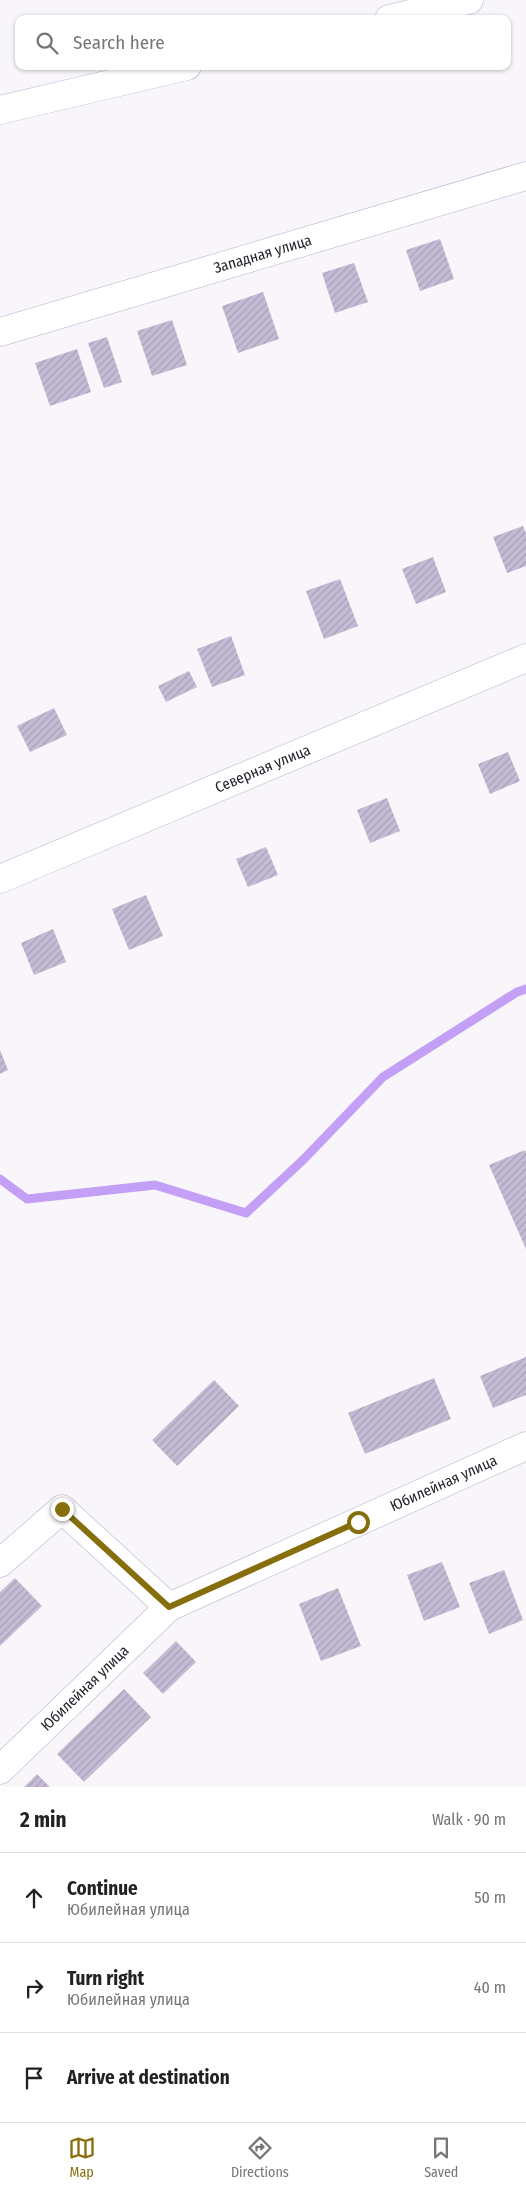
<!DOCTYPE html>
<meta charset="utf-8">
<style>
:root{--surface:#fff;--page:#f6f6f6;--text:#222;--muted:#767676;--line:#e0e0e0;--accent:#876e0d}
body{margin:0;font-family:"Fira Sans Condensed",sans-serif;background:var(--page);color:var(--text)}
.stop{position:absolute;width:15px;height:15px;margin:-11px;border:4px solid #876e0d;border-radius:50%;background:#fff}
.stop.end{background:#876e0d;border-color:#fff;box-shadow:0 1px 5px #0008}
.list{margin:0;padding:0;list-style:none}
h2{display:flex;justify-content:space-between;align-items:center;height:65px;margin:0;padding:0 20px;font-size:21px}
h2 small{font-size:16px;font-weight:400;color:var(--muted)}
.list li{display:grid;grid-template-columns:32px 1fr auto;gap:15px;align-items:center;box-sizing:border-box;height:90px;padding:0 20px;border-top:1px solid var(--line)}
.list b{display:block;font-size:19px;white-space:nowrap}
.list p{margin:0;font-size:16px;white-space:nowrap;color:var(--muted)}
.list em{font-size:16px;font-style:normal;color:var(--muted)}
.icon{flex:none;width:28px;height:28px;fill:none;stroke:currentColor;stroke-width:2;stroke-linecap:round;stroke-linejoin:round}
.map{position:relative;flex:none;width:526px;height:1787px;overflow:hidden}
.search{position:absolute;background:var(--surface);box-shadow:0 1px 4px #0004;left:15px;right:15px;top:15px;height:55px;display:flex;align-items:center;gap:12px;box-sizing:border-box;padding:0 18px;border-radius:10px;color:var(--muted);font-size:19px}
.sheet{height:335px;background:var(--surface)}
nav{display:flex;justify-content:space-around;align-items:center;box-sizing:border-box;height:70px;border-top:1px solid var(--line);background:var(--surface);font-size:14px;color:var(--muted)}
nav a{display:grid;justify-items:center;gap:2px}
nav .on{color:var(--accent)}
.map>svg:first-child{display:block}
</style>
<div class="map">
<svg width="526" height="1787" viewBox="0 0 526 1787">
<defs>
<pattern id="building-hatch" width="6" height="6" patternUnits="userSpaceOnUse" patternTransform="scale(1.25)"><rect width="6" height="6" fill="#c5bbd5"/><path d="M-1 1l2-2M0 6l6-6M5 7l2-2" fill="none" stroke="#a9a0b7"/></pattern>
</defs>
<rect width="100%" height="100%" fill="#f8f6fb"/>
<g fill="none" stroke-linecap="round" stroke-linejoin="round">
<path stroke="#c39ff6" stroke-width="9" d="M0 1179 27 1199 155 1185 246 1213 303 1160 383 1077 517 992 526 989"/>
</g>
<path fill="url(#building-hatch)" d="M440 239 454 279 420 291 406 250Z
M354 263 368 302 335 313 322 273Z
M263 292 279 339 238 353 222 306Z
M172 320 187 365 152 376 137 331Z
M107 337 122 382 104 388 88 343Z
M77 349 91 392 50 406 35 363Z
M523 526 526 533V566L507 573 493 537Z
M433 557 446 592 416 604 402 569Z
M340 579 358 626 324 639 306 591Z
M231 636 245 675 212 687 197 649Z
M189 671 197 687 166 702 158 686Z
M54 708 67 735 30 752 17 726Z
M508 752 520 781 490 794 478 764Z
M387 798 400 831 370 843 357 810Z
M266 847 278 875 248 887 236 859Z
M146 895 163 936 129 950 112 909Z
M53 929 66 962 34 975 21 943Z
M0 1050 8 1070 0 1074Z
M525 1150 526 1153V1249L489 1165Z
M526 1357V1395L493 1408 480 1376Z
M434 1378 451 1419 365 1454 348 1413Z
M214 1380 239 1406 177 1466 152 1440Z
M442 1562 460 1607 424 1621 407 1575Z
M504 1570 523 1620 489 1634 469 1583Z
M15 1578 42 1606 0 1646V1592Z
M338 1588 361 1646 321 1661 299 1604Z
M176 1641 196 1662 163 1694 143 1673Z
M124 1689 151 1717 84 1782 57 1754Z
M37 1774 50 1787H24Z"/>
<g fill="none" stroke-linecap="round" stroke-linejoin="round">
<defs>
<g id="minor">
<path id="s1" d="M0 332 526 176"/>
<path id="s2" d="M0 879 526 658"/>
<path d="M0 1563 62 1509 169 1607"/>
<path id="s3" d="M0 1770 169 1607 526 1446"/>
</g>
<path id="trunk" d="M389 19 469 0
M0 110 187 66"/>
</defs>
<use href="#minor" stroke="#b8aec8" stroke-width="29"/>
<use href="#trunk" stroke="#b8aec8" stroke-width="29"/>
<use href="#minor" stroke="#fff" stroke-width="28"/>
<use href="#trunk" stroke="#fff" stroke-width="28"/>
</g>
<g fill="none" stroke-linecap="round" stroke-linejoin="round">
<path stroke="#876e0d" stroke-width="6" d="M62 1509 169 1607 358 1522"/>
</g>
<g text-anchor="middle" stroke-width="4.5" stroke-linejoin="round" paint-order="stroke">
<g font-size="15" fill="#26222c" stroke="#fff">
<text dy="5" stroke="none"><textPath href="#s1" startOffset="274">Западная улица</textPath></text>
<text dy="5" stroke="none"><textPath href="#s2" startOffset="285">Северная улица</textPath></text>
<text dy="5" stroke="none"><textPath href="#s3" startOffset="536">Юбилейная улица</textPath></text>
<text dy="5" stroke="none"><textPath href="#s3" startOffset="118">Юбилейная улица</textPath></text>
</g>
</g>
</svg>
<div class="stop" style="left:358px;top:1522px"></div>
<div class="stop end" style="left:62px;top:1509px"></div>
<div class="search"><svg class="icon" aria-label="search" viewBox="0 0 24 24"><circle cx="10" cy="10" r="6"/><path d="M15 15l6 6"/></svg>Search here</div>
</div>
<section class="sheet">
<h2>2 min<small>Walk · 90 m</small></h2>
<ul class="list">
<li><svg class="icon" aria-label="ahead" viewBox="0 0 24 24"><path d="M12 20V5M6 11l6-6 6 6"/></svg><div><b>Continue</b><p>Юбилейная улица</p></div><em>50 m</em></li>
<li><svg class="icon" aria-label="right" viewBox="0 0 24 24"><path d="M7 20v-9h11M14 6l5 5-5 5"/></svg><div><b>Turn right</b><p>Юбилейная улица</p></div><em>40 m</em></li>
<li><svg class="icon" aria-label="arrive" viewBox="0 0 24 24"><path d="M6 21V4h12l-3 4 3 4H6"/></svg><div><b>Arrive at destination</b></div></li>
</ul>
</section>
<nav>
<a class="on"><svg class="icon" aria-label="map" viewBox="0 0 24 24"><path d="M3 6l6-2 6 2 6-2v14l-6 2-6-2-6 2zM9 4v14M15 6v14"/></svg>Map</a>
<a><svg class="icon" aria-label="directions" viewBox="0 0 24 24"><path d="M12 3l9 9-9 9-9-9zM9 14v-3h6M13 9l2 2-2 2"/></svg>Directions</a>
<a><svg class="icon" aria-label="saved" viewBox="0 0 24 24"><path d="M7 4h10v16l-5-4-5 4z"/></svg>Saved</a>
</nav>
